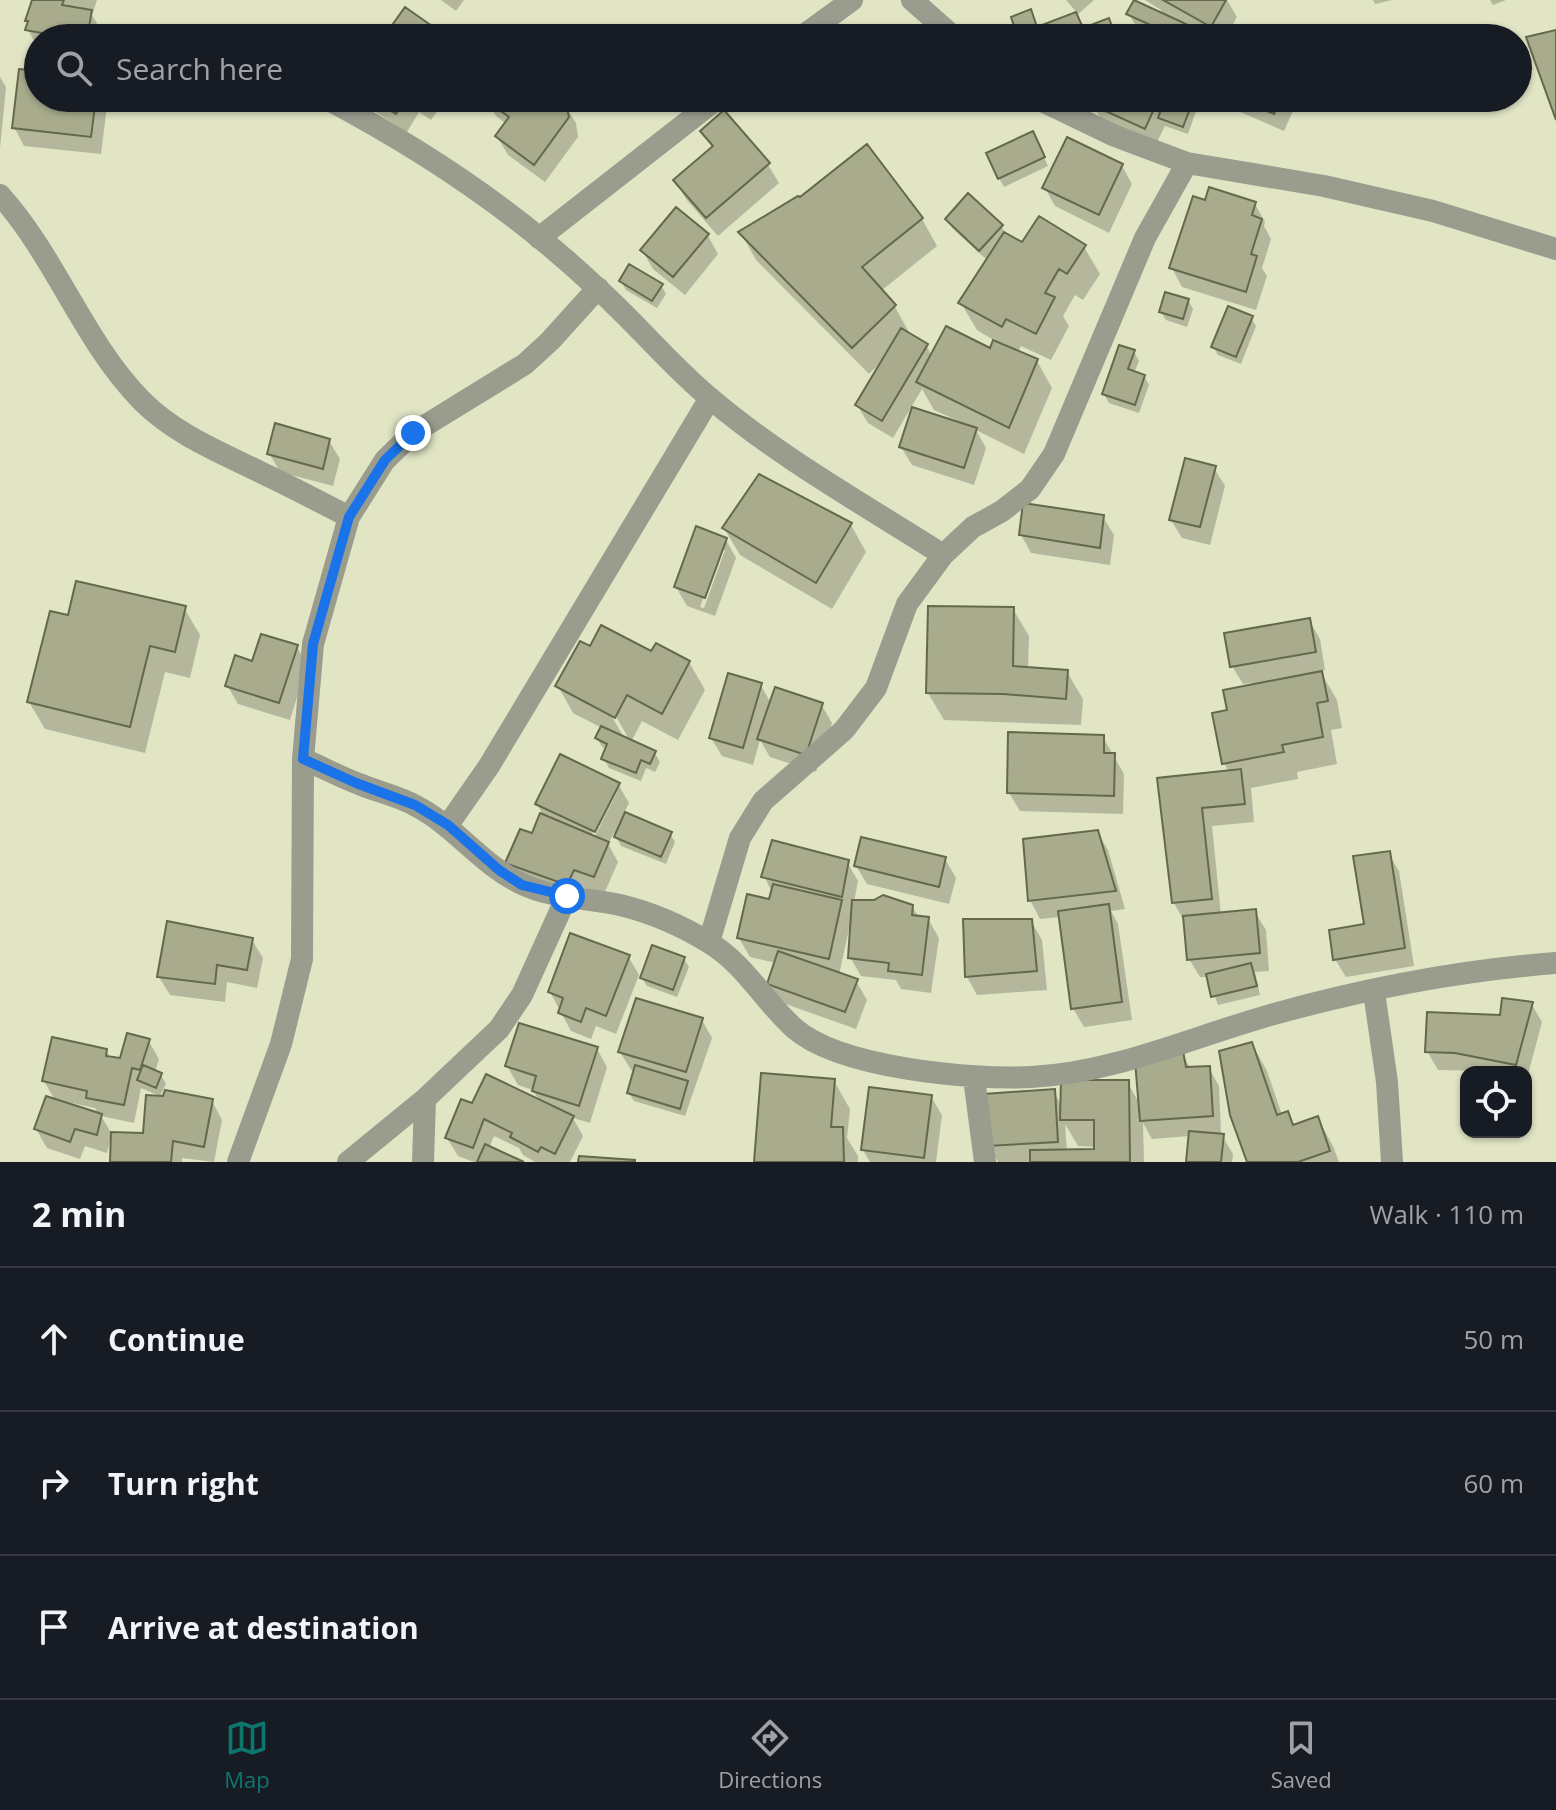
<!DOCTYPE html>
<meta charset="utf-8">
<style>
:root{--surface:#171b24;--page:#242831;--text:#f1f3f6;--muted:#9ea1a6;--line:#363941;--accent:#0f766e}
body{margin:0;font-family:"Open Sans",sans-serif;background:var(--page);color:var(--text)}
.controls{position:absolute;right:24px;bottom:24px;display:grid;overflow:hidden;border-radius:16px;box-shadow:0 2px 6px #0004}
.controls button{width:72px;height:72px;display:grid;place-items:center;padding:0;border:0;border-bottom:2px solid var(--line);background:var(--surface);color:var(--text);font:40px sans-serif}
.stop{position:absolute;width:24px;height:24px;margin:-18px;border:6px solid #1a73e8;border-radius:50%;background:#fff}
.stop.end{background:#1a73e8;border-color:#fff;box-shadow:0 2px 8px #0008}
.list{margin:0;padding:0;list-style:none}
h2{display:flex;justify-content:space-between;align-items:center;height:104px;margin:0;padding:0 32px;font-size:34px}
h2 small{font-size:26px;font-weight:400;color:var(--muted)}
.list li{display:grid;grid-template-columns:52px 1fr auto;gap:24px;align-items:center;box-sizing:border-box;height:144px;padding:0 32px;border-top:2px solid var(--line)}
.list b{display:block;font-size:30px;white-space:nowrap}
.list em{font-size:26px;font-style:normal;color:var(--muted)}
.icon{flex:none;width:44px;height:44px;fill:none;stroke:currentColor;stroke-width:2;stroke-linecap:round;stroke-linejoin:round}
.map{position:relative;flex:none;width:1556px;height:1162px;overflow:hidden}
.search{position:absolute;background:var(--surface);box-shadow:0 2px 6px #0004;left:24px;right:24px;top:24px;height:88px;display:flex;align-items:center;gap:20px;box-sizing:border-box;padding:0 28px;border-radius:44px;color:var(--muted);font-size:30px}
.sheet{height:536px;background:var(--surface)}
nav{display:flex;justify-content:space-around;align-items:center;box-sizing:border-box;height:112px;border-top:2px solid var(--line);background:var(--surface);font-size:22px;color:var(--muted)}
nav a{display:grid;justify-items:center;gap:4px}
nav .on{color:var(--accent)}
.map>svg:first-child{display:block}
</style>
<div class="map">
<svg width="1556" height="1162" viewBox="0 0 1556 1162">
<rect width="100%" height="100%" fill="#e1e5c4"/>
<path fill="#0003" fill-rule="evenodd" d="M33 0H97L92 15 101 30 100 38H38V48L28 30Z
M441 0H464L456 11Z
M1066 0H1094L1076 16 1084 29 1108 21 1118 38H1020L1030 12 1039 28 1078 14Z
M1145 0H1227L1237 17 1225 38H1211L1183 22 1190 34 1188 38H1165L1134 23 1129 14 1160 13 1161 10Z
M1373 0H1392L1375 4Z
M1490 0H1506L1493 5Z
M38 73V98H108L101 154 24 146 14 127Z
M0 77 6 87 0 148Z
M367 98H447L431 120 419 112 407 132 374 111Z
M485 98H556L564 104 576 123 578 137 545 182 508 155 497 136 506 124 496 116Z
M1057 98H1196L1199 103 1188 134 1165 126 1155 146 1103 122 1093 105 1071 113Z
M1218 98H1299L1284 131 1222 104Z
M724 113 768 165 779 183 718 236 686 199 675 180 713 149 703 132Z
M1037 142 1048 166 1004 187 999 178Z
M867 146 922 219 937 246 881 291 895 307 910 334 926 345 932 356 990 351 995 341 977 330 961 303 988 261 952 228 947 219 968 196 1002 227 1007 236 1022 245 1084 247 1100 274 1083 300 1075 295 1063 316 1069 326 1051 360 1021 346 1018 353 1037 361 1052 388 1024 454 976 430 986 448 974 485 912 465 901 447 958 421 934 410 922 389 893 438 868 423 857 405 883 360 869 374 756 260 741 233 800 200Z
M1122 166 1132 184 1109 233 1055 206 1045 188Z
M1206 202 1255 204 1265 222 1264 226 1271 239 1262 268 1267 276 1256 310 1182 287 1172 268Z
M676 210 708 236 718 254 685 295 653 269 642 250Z
M621 281 661 285 666 294 657 308 626 290Z
M1188 300 1193 309 1187 327 1166 320 1161 312Z
M1251 318 1256 326 1241 364 1218 355 1213 346Z
M1134 352 1139 361 1134 373 1144 376 1149 385 1139 413 1109 403 1104 394Z
M329 441 340 459 333 486 280 472 269 453Z
M1214 468 1225 486 1210 545 1182 538 1171 520Z
M1103 517 1114 535 1110 565 1031 553 1021 535Z
M851 525 866 552 832 609 740 555 724 528Z
M726 540 736 558 715 616 687 606 676 587ZM721 550H725L704 608 700 607Z
M184 608 200 635 190 678 165 672 145 753 45 729 29 702 69 617Z
M1013 609 1029 636 1028 669 1067 672 1083 699 1081 725 944 720 928 693Z
M1309 620 1320 639 1325 670 1320 671 1337 700 1342 728 1331 730 1337 764 1297 772 1298 779 1251 788 1254 822 1212 826 1221 915 1255 912 1266 930 1269 971 1255 972 1260 995 1218 1005 1208 977H1200L1189 959 1184 921 1174 903 1160 780 1229 772 1224 763 1229 711 1253 687 1252 683 1243 684 1232 666Z
M297 647 307 665 290 720 238 704 227 685 253 663Z
M591 649 652 654 689 662 705 690 678 740 642 721 631 742 655 753 660 762 655 772 646 768 641 781 609 768 604 759 607 749 602 747 597 738 602 728 573 713 558 686ZM611 708 629 739H625L608 710Z
M760 684 771 703 821 704 832 723 816 772 770 757 760 740 753 765 722 756 711 738Z
M1103 737 1124 774 1123 814 1020 811 1009 793Z
M618 784 629 803 624 813 670 834 675 842 666 864 621 846 614 833 608 844 618 862 604 894 584 888 578 903 518 882 507 863 545 818 537 804ZM613 792H617L592 842 589 840Z
M1097 832 1108 850 1125 909 1111 911 1118 924 1132 1020 1084 1027 1073 1008 1060 917 1040 919 1030 900Z
M1388 853 1399 871 1414 966 1346 977 1335 959 1366 926Z
M945 859 956 878 949 904 867 884 856 866Z
M847 862 858 881 854 902 912 906 919 918 928 919 939 938 931 993 901 989 896 980 861 976 850 957 852 929H849L839 975 856 981 867 1000 856 1029 780 1002 769 984 776 963 750 957 739 938 770 902 772 892 764 876Z
M1031 921 1042 940 1047 990 977 995 967 977Z
M252 940 263 958 257 988 227 982 225 1002 170 995 159 977Z
M628 956 639 975 616 1034 596 1026 591 1039 571 1031 550 992Z
M684 959 689 967 677 997 647 986 642 978Z
M1531 1003 1542 1022 1526 1082V1072L1438 1070 1427 1051Z
M702 1020 712 1038 685 1116 634 1101 629 1093 636 1072 631 1070 620 1052Z
M148 1040 159 1059 155 1072 161 1075 166 1084 160 1096 141 1088 134 1123 101 1116 112 1134 145 1135 212 1101 222 1120 214 1162 182 1158V1162H112L111 1137 107 1153 85 1146 80 1159 47 1148 36 1129 56 1102 44 1081 106 1051 111 1059 121 1061ZM67 1102 95 1108 99 1115 67 1105Z
M1252 1044 1267 1071 1282 1115 1287 1114 1294 1126 1318 1119 1333 1146 1339 1162H1249Z
M597 1049 607 1067 590 1123 573 1118 583 1136 570 1162H535L523 1155 519 1148 494 1136 489 1148 519 1162H474L458 1156 447 1138 473 1105 540 1102 533 1090 518 1085 507 1066Z
M1182 1054 1191 1069 1209 1068 1219 1086 1221 1134 1233 1154 1232 1162H1188L1190 1136 1152 1139 1143 1123 1144 1162H998L989 1145 1054 1091 1062 1107 1127 1082 1140 1104ZM1065 1124 1078 1146 1096 1147V1151H1067Z
M834 1081 850 1109 847 1138 858 1156V1162H756Z
M931 1097 942 1115 936 1162H870L863 1150Z"/>
<path fill="#a8ac8c" stroke="#65684b" stroke-width="2" d="M32 0H64L62 5 92 10 87 38H70L25 30 28 21H25Z
M1134 0 1186 24 1179 38 1126 14Z
M1163 0H1226L1211 27Z
M405 7 449 38H383Z
M1031 9 1037 27 1076 12 1083 28 1109 18 1116 38H1018L1011 17Z
M1556 30V120L1526 37Z
M19 69 38 71V98H96L91 137 12 128Z
M370 98H406L396 114Z
M483 98H560L566 103 569 117 534 165 495 136 509 117Z
M1093 98H1159L1145 129 1090 104Z
M1165 98H1194L1183 127 1158 118Z
M1237 98H1281L1274 114Z
M724 110 770 163 706 218 673 180 713 146 700 131Z
M1033 131 1045 157 998 179 986 153Z
M1067 137 1123 164 1099 215 1042 188Z
M867 144 923 218 862 267 896 305 852 348 738 232 798 196 800 197Z
M1209 187 1256 202 1252 215 1262 219 1251 254 1257 256 1246 292 1169 268 1193 196 1205 200Z
M968 193 1003 225 979 251 945 219Z
M676 207 709 234 673 277 640 250Z
M1039 216 1086 245 1067 274 1059 269 1045 293 1055 297 1036 334 1006 319 1002 327 958 303 1004 232 1022 242Z
M629 264 663 284 652 301 619 281Z
M1165 292 1189 299 1183 319 1159 312Z
M1228 306 1253 316 1236 357 1211 347Z
M946 326 990 348 993 340 1038 359 1009 428 916 382Z
M901 328 928 344 882 421 855 405Z
M1119 345 1135 350 1128 369 1145 375 1135 405 1102 394Z
M912 407 977 428 964 468 899 447Z
M275 423 330 439 323 469 267 454Z
M1185 458 1216 466 1200 527 1169 520Z
M759 474 852 523 816 583 722 528Z
M1023 503 1104 515 1100 548 1019 535Z
M696 526 727 538 705 598 674 587Z
M76 581 186 606 175 652 150 646 130 727 27 702 50 611 68 615Z
M928 606 1014 607 1013 666 1068 670 1066 699 1004 694 926 693Z
M1310 618 1316 652 1230 667 1224 633Z
M601 625 651 651 656 643 690 661 662 714 627 695 615 718 555 686 580 641 590 646Z
M261 634 298 645 279 703 225 686 235 655 252 661Z
M1322 671 1328 701 1317 703 1323 737 1282 745 1284 752 1222 764 1212 713 1227 710 1223 690Z
M728 673 762 683 743 748 709 738Z
M775 687 823 703 806 755 757 739Z
M601 726 656 751 650 764 641 760 636 773 601 759 607 744 595 738Z
M1008 732 1104 735V753H1115L1114 796 1007 793Z
M560 754 620 783 595 832 535 804Z
M1241 769 1245 804 1202 808 1212 899 1172 903 1157 778Z
M625 812 672 832 661 857 614 837Z
M540 813 609 842 594 877 574 870 567 885 505 863 520 829 532 833Z
M1098 830 1116 891 1028 901 1023 839Z
M861 837 946 857 939 887 854 866Z
M772 840 849 860 842 897 761 877Z
M1390 851 1405 948 1333 960 1329 930 1364 924 1353 856Z
M773 884 842 900 829 959 737 938 747 894 769 899Z
M883 895 913 905 912 915 929 917 922 975 888 971 889 963 848 958 852 900H874Z
M1109 904 1122 1002 1071 1009 1058 911Z
M1256 909 1260 953 1187 960 1183 916Z
M963 919H1032L1037 971 965 977Z
M167 921 253 938 247 970 217 965 215 984 157 977Z
M570 933 630 955 606 1016 586 1008 581 1022 558 1013 563 998 548 992Z
M652 945 685 957 673 990 640 978Z
M778 951 858 979 845 1012 767 984Z
M1251 963 1257 986 1211 997 1206 974Z
M636 998 703 1018 686 1072 618 1052Z
M1502 998 1533 1002 1516 1065 1455 1053 1425 1052 1427 1012 1500 1015Z
M519 1023 598 1047 579 1106 532 1091 536 1076 505 1066Z
M127 1033 150 1039 140 1070 132 1068 124 1105 86 1098 87 1091 42 1081 52 1037 107 1049 106 1056 120 1058Z
M1252 1042 1277 1115 1288 1111 1293 1125 1318 1116 1330 1151 1298 1162H1247L1230 1115 1219 1051Z
M1183 1051 1186 1067 1210 1066 1213 1116 1140 1121 1135 1061Z
M143 1065 162 1073 156 1088 137 1080Z
M635 1065 688 1081 680 1109 627 1093Z
M761 1073 835 1079 831 1127H843L844 1162H754Z
M486 1074 574 1116 555 1154 541 1147 538 1152 510 1137 512 1133 484 1119 473 1148 445 1138 461 1099 472 1103Z
M1061 1080H1129L1130 1162H1030V1150L1094 1149V1120H1060Z
M869 1087 932 1095 924 1158 861 1150Z
M1055 1089 1058 1142 987 1146 984 1094Z
M165 1090 213 1099 204 1147 173 1141 171 1162H110L111 1132 143 1133 146 1095 163 1096Z
M46 1096 102 1114 97 1135 75 1129 70 1142 34 1129Z
M1189 1131 1224 1134 1221 1162H1186Z
M485 1144 524 1162H477Z
M579 1156 635 1160V1162H578Z"/>
<g fill="none" stroke-linecap="round" stroke-linejoin="round">
<path stroke="#9a9c8e" stroke-width="22" d="M912 0 955 38
M202 36 206 38
M800 38 852 0
M325 98C422 149 518 213 598 289 637 324 671 366 711 399 782 459 865 505 943 555
M1036 98 1115 136 1187 163 1324 186 1433 211 1556 249
M0 195C56 257 83 341 142 401 176 435 220 452 262 473 292 487 320 502 349 517
M539 238 718 98
M303 759C322 767 340 777 359 784 378 792 399 796 416 806 455 826 481 864 520 883 550 898 588 898 620 905 649 912 682 926 708 942 744 963 764 1001 794 1028 839 1068 971 1080 1031 1077 1115 1073 1194 1036 1274 1014 1364 989 1464 970 1556 963
M448 825 489 766 710 398
M709 942 740 838 763 801 844 730 876 688 907 604 943 555 973 527 1002 511 1030 489 1054 454 1145 238 1187 163
M1374 992 1387 1082 1392 1162
M974 1078 985 1162
M238 1162 281 1044 302 959 303 759 313 644 349 517 385 460 413 433 525 364 550 341 598 288
M348 1162 425 1099 499 1029 522 995 567 896
M423 1162 425 1099"/>
</g>
<g fill="none" stroke-linecap="round" stroke-linejoin="round">
<path stroke="#1a73e8" stroke-width="10" d="M413 433 385 460 349 517 313 644 303 759 356 783 415 805 448 825 499 870 522 885 567 896"/>
</g>
</svg>
<div class="controls">
<button><svg class="icon" aria-label="locate" viewBox="0 0 24 24"><circle cx="12" cy="12" r="6"/><path d="M12 2v4M12 18v4M2 12h4M18 12h4"/></svg></button>
</div>
<div class="stop" style="left:567px;top:896px"></div>
<div class="stop end" style="left:413px;top:433px"></div>
<div class="search"><svg class="icon" aria-label="search" viewBox="0 0 24 24"><circle cx="10" cy="10" r="6"/><path d="M15 15l6 6"/></svg>Search here</div>
</div>
<section class="sheet">
<h2>2 min<small>Walk · 110 m</small></h2>
<ul class="list">
<li><svg class="icon" aria-label="ahead" viewBox="0 0 24 24"><path d="M12 20V5M6 11l6-6 6 6"/></svg><div><b>Continue</b></div><em>50 m</em></li>
<li><svg class="icon" aria-label="right" viewBox="0 0 24 24"><path d="M7 20v-9h11M14 6l5 5-5 5"/></svg><div><b>Turn right</b></div><em>60 m</em></li>
<li><svg class="icon" aria-label="arrive" viewBox="0 0 24 24"><path d="M6 21V4h12l-3 4 3 4H6"/></svg><div><b>Arrive at destination</b></div></li>
</ul>
</section>
<nav>
<a class="on"><svg class="icon" aria-label="map" viewBox="0 0 24 24"><path d="M3 6l6-2 6 2 6-2v14l-6 2-6-2-6 2zM9 4v14M15 6v14"/></svg>Map</a>
<a><svg class="icon" aria-label="directions" viewBox="0 0 24 24"><path d="M12 3l9 9-9 9-9-9zM9 14v-3h6M13 9l2 2-2 2"/></svg>Directions</a>
<a><svg class="icon" aria-label="saved" viewBox="0 0 24 24"><path d="M7 4h10v16l-5-4-5 4z"/></svg>Saved</a>
</nav>
